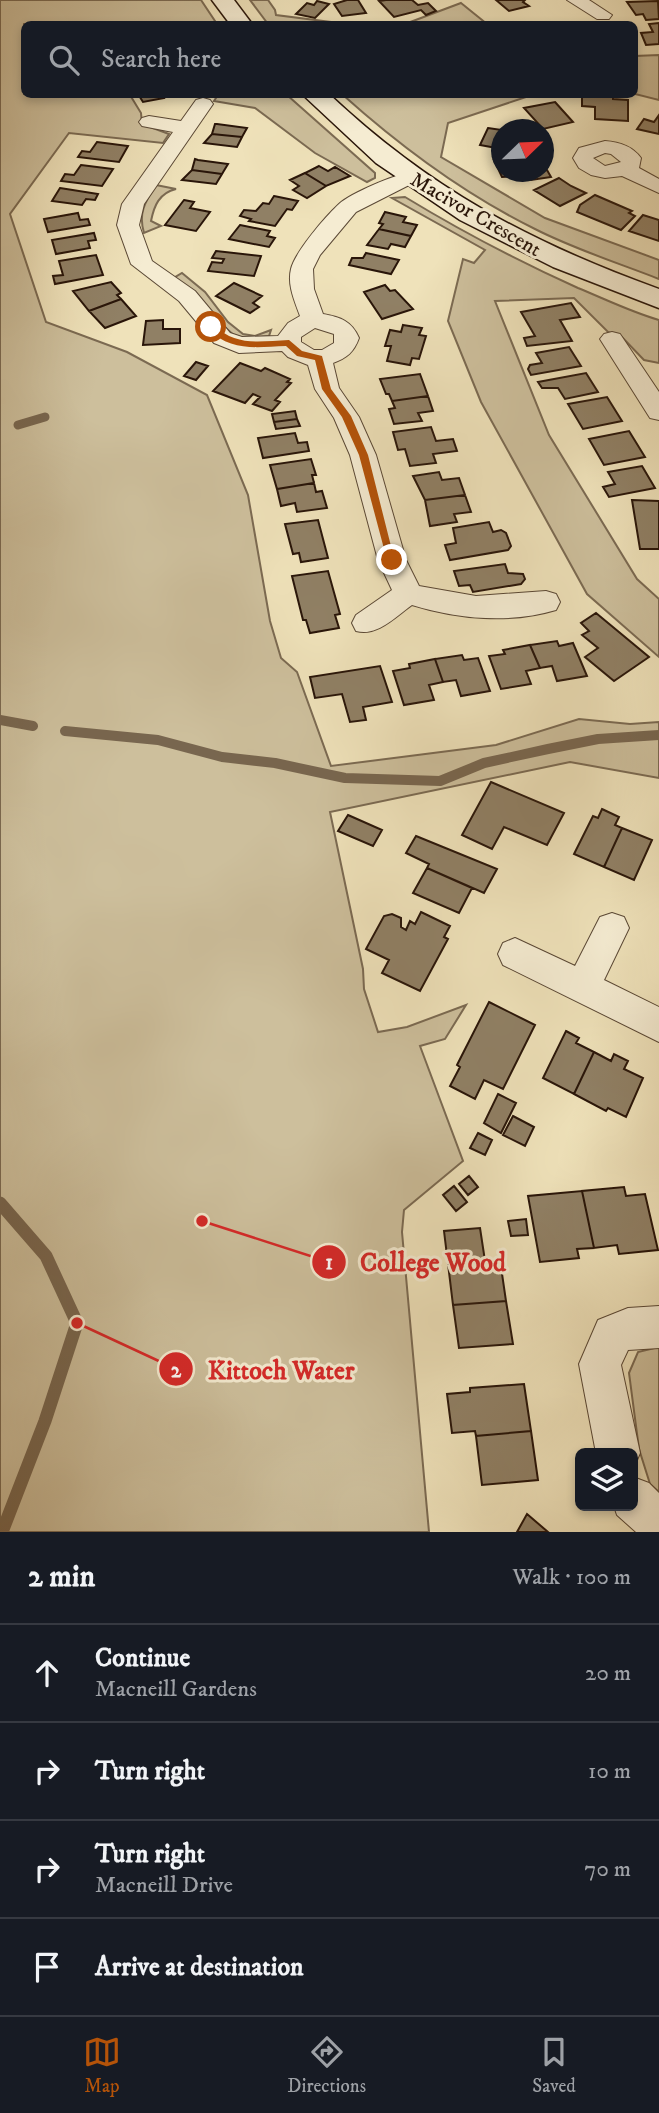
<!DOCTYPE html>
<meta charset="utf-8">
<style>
:root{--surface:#171b24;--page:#20242c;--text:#f1f3f6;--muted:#9ea1a6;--line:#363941;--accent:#b45309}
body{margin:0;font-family:"IM FELL DW Pica",serif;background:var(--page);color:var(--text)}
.controls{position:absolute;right:21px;bottom:21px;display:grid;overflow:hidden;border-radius:10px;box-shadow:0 4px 10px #0003}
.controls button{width:63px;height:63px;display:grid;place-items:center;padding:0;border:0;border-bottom:2px solid var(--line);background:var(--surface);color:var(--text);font:35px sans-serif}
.compass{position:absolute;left:491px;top:119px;width:63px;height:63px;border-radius:50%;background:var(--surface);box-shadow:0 4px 10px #0003;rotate:67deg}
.stop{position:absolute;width:21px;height:21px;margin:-16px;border:5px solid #b45309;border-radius:50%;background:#fff}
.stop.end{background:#b45309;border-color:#fff;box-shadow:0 2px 7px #0008}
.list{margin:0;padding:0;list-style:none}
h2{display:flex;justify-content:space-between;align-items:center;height:91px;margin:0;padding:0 28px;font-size:30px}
h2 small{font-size:23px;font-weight:400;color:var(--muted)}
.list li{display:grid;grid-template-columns:46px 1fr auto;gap:21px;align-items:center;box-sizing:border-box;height:98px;padding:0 28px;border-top:2px solid var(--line)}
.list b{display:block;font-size:26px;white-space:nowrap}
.list p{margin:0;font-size:23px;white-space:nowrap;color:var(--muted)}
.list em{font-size:23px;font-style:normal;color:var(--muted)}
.icon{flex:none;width:38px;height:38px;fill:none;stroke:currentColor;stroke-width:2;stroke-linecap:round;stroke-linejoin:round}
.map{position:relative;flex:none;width:659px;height:1532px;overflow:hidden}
.search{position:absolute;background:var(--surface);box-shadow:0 4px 10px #0003;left:21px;right:21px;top:21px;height:77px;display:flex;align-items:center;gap:18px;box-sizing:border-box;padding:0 24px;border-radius:10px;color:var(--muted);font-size:26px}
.sheet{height:483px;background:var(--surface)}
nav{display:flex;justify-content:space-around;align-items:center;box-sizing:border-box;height:98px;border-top:2px solid var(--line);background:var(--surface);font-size:19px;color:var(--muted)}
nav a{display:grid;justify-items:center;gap:4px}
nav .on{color:var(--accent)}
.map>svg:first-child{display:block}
</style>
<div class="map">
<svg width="659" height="1532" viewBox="0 0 659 1532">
<rect width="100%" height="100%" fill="#efe2ba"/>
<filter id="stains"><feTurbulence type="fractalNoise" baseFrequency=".00286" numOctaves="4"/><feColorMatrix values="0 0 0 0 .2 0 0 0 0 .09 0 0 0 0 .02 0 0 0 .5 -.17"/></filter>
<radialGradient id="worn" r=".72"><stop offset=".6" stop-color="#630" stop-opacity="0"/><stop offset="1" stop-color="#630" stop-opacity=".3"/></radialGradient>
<path fill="#cdbf9c" stroke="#7b6a52" stroke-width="2" d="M0 0H201L217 24H24V94L130 95 141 113 142 124 169 134 163 143 69 133 10 214 46 322 127 352 207 395 248 495 270 621 281 658 297 672 331 766 496 745 579 719 630 724 659 722V778L570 762 330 812 363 969 364 989 378 1032 407 1027 466 1005 445 1039 420 1046 463 1161 404 1210 402 1232 429 1532H0Z
M250 0H268L275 10 276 15 347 24H268Z
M461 3 487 24H405Z
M659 55V100L635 94V56Z
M218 95H287L375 173V178L367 182 315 153 255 108 214 101Z
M343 95H532L448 123 441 157 545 218 659 260V279C618 263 574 249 535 229 464 194 401 147 343 95Z
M156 185 176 189C159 193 154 206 151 221L161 226 144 233C138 213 145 202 156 185Z
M405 197C461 231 518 261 578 288 605 299 631 312 659 320V363L644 360 622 337 608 332 574 298 495 301 549 435 637 579 659 599V657L587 594 481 402 448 321 463 259 474 263 485 250 392 198Z
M182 273 205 292 228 322 243 334 255 336 271 330 269 336 238 339 172 279Z
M659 1347V1492L650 1484 639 1449 629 1373 638 1352Z"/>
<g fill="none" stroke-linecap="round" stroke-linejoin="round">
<path stroke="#78664f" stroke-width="9" d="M18 425 45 417"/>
<path stroke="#78664f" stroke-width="10" d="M0 720 33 726
M65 731 158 740 222 757 275 763 345 778 440 781 484 763 548 749 598 739 659 735"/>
<path stroke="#78664f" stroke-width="13" d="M0 1203 46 1256 77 1323 45 1421 2 1532"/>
</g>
<path fill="#908065" stroke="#291509" stroke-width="2" d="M347 0H358L366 13 342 16 334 4Z
M386 0H412L418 5 428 3 436 11 426 15 421 10 394 17 379 1Z
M496 0H525L523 2 529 6 509 11Z
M317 1 329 4 315 18 296 14 307 3 314 5Z
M658 1 659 19 646 20 643 14 636 15 627 2Z
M659 23V44L646 45 641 33 653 32 649 24Z
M138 94H162L164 98 143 102Z
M582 94H613V99L628 100V121L595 119V107L582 106Z
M555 102 573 122 543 129 524 108Z
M659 115V134L637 129 644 119 654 122Z
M215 124H217L247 128 242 137 212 134Z
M488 128 502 130V149L480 145Z
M212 134 242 137 237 147 204 143Z
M97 142 128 146 119 162 78 157 82 151 90 152Z
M195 159 198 160 228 164 222 174 192 170Z
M494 160H502V172L547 170 551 177 531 180 528 175 502 177Z
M81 165 113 169 102 186 61 181 65 174 74 175Z
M319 166 328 171 335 167 350 176 326 186 305 173Z
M192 170 222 174 216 184 182 180Z
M305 173 326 186 307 198 293 190 299 186 290 180Z
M559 178 571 186 586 193 560 206 534 190Z
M60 188 98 194 95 200 86 199 82 205 52 201Z
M595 195 632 211 629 213 635 216 621 230 577 212 580 205Z
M274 196 298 201 292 210 287 209 275 226 249 221 251 219 240 216 244 210 256 211 263 203 269 204Z
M184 200 194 202 190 208 210 212 196 231 165 225Z
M385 212 406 217 403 222 417 225 411 236 379 229 383 224 379 223Z
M78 213 80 220 88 219 90 225 48 232 44 219Z
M643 215 659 220V241L629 231Z
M240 225 270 231 267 236 275 238 269 247 229 239Z
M379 229 411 236 405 247 391 244 388 249 367 245Z
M94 233 96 240 88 241 90 248 56 254 52 240Z
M216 251 261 256 254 276 208 271 212 262 222 263 224 259 212 258Z
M366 253 399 260 391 274 349 265 352 258H363Z
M96 255 103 275 55 284 53 276 63 275 59 261Z
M111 282 121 293 117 295 121 299 89 311 73 291Z
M234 283 262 296 253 303 259 307 250 313 216 296Z
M385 285 390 291 395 290 413 309 382 319 364 292Z
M121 299 136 316 105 328 89 311Z
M571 303 580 317 560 320 572 341 527 346 524 338 535 336 521 312Z
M163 320V329H180V343L143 345 146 321Z
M403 325 422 328 419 335 426 336 419 359 412 358 410 365 387 361 391 346H385L390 330 401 332Z
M569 347 581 366 531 375 528 369 530 365 542 363 536 353Z
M196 362 208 366 196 380 184 376Z
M240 363 261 371 265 368 290 379 287 382 291 383 275 400 280 402 272 411 253 404 260 397 253 394 245 403 213 391Z
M586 373 598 392 565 399 558 388H542L538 382Z
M420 374 428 396 392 401 389 394H386L380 379Z
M428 396 433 411 418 413 422 421 394 424 389 409 395 408 392 401Z
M607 397 622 421 583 429 568 404Z
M295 411 297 419 274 422 272 414Z
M297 419 300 426 276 429 274 422Z
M431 427 436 441 453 439 457 451 433 454 436 463 410 466 405 449 398 450 393 432Z
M629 431 645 457 604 465 589 439Z
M295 433 298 443 307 442 309 451 263 458 258 438Z
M311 459 316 475H312L314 483 277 489 270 465Z
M642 466 655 488 609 497 603 487 615 484 608 472Z
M439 472 442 480 459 478 465 495 425 500 413 476Z
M314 483 316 492 322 491 327 508 297 512 295 503 281 506 277 489Z
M465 495 471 512 454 514 457 522 430 526 425 500Z
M632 500 659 501V549H640Z
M318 520 328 558 301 562 299 553 293 554 285 524Z
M489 522 493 532 501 530 506 533 511 546 508 550 450 560 445 545 456 543 453 528Z
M505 564 508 573 523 574 525 579 521 584 473 592 470 585 459 586 454 571Z
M328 571 340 614 335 615 339 628 310 633 306 620H303L292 576Z
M596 613 649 657 614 681 585 657 598 648 582 635 589 631 581 623Z
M557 641 559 646 573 643 587 676 557 681 552 666 540 668 530 645Z
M530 645 540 668 526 671 531 684 501 689 489 656 505 654 503 650Z
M462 655 464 660 478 658 490 691 461 696 456 680 443 682 435 659Z
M435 659 443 682 429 685 434 700 404 705 393 671 410 668 409 664Z
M380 666 392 702 363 707 366 720 350 722 342 694 315 698 310 677Z
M491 782 564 813 547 845 504 827 492 849 462 835Z
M602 809 619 817 615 825 622 828 604 867 574 854 593 816 598 818Z
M348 815 382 830 373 846 338 831Z
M622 828 652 840 634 880 604 867Z
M416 836 497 869 484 893 427 868 429 864 406 853Z
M427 868 472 888 459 913 413 893Z
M421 912 450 926 444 937 448 939 420 991 382 973 389 960 366 949 384 916 392 914 401 918V927L406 930 410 921 415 924Z
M489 1002 535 1025 503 1089 484 1080 475 1099 450 1086 460 1067 457 1065Z
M566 1031 579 1038 576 1043 594 1052 574 1094 543 1078Z
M594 1052 611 1061 614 1054 628 1061 624 1069 643 1078 626 1117 608 1108 606 1111 574 1094Z
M498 1094 516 1103 501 1133 484 1123Z
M513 1116 534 1127 525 1146 503 1135Z
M478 1133 492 1140 485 1155 470 1148Z
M469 1176 478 1187 468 1195 459 1184Z
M454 1186 467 1202 456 1211 443 1195Z
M624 1187 626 1196 645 1194 658 1250 619 1254 617 1245 594 1248 582 1191Z
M582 1191 594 1248 577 1249 579 1258 540 1262 528 1196Z
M526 1219 528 1235 511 1236 508 1221Z
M480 1228 485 1261 500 1260 506 1301 453 1305 444 1231Z
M506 1301 513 1344 459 1348 453 1305Z
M524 1384 531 1431 476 1436 475 1431 452 1433 447 1394 470 1392V1388Z
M531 1431 538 1480 482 1485 476 1436Z
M527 1514 548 1532H517Z"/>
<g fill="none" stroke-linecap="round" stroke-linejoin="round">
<defs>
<path id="street" d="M567 0H589L612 15 609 19H597Z
M203 98 210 100 213 104 144 204 139 225 152 261 195 291 230 333 242 337 278 336 288 323 300 316C295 302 287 285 291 269 295 252 325 217 339 204 350 194 404 169 417 173L421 177 417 181 356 212 320 255 313 269 314 289 323 314C340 317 352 321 359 338 354 352 347 358 333 363L339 388 359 417 376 455 406 560 419 586 476 596 546 591 556 594 560 602 556 610C510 624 457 619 412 605 395 617 377 637 356 631L352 623 356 615 392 590 378 560 350 455 334 418 315 389 308 365 288 357 282 351 239 353 214 343 179 301 131 264 117 225 122 204 173 132 142 126 139 122 142 118 149 116 181 121 196 100ZM315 328 334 334V343L322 350H314L301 342V337Z
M605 141C620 142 632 146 641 158L639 168 659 179V193L622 176 605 178 591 175 579 168 573 158 579 148ZM605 153 611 154 621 162 605 166 593 158Z
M612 332 620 334 659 392V420L650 418 600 339 604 334Z
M612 913 624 917 629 928 604 980 659 1007V1042L503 965 498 954 503 943 515 938 575 966 600 917Z
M659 1306V1348L628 1350 621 1365 640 1453 633 1469V1453H596L579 1364 598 1320 628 1308Z
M633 1477 649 1483 659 1493V1532H636L617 1515 614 1506H633Z"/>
<path id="secondary" d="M212 0H234L252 24H230Z
M302 94H329C430 189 529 242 659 289V308L553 267 460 220 376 163Z"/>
</defs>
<use href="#street" stroke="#5a4835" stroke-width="2"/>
<use href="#secondary" stroke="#291509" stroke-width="3"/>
<use href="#street" fill="#f5ecd2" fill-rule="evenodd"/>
<use href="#secondary" fill="#f5ecd2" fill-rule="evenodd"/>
</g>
<path fill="#b45309" d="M208 325H214C236 347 260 341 289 340L302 351 322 356 331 389 351 416 368 455 395 562 387 560 359 455 342 417 322 389 315 360 297 356 286 346C256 347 231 352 208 329Z"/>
<g text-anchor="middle" stroke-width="6" stroke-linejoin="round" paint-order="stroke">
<g font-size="21" fill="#291509" stroke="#f5ecd2">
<text transform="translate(476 214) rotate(30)" y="7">Macivor Crescent</text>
</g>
</g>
<path fill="none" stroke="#d62828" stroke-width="2.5" d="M202 1221L329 1262M77 1323L176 1369"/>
<g fill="#d62828" stroke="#f5ecd2" stroke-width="2.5">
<circle cx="202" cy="1221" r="7"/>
<circle cx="77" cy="1323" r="7"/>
<circle cx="329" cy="1262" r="18"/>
<circle cx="176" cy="1369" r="18"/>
</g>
<g font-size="21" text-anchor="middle" font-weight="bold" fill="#fff">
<text x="329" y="1269">1</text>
<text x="176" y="1377">2</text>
</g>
<g font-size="26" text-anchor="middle" font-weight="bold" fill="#d62828" stroke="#f5ecd2" stroke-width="6" stroke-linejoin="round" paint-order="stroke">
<text x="433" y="1271">College Wood</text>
<text x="281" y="1379">Kittoch Water</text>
</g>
<rect width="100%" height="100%" filter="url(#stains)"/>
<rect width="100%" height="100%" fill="url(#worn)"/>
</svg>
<div class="controls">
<button><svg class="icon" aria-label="layers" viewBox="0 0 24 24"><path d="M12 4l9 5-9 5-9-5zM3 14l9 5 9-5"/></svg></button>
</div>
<svg class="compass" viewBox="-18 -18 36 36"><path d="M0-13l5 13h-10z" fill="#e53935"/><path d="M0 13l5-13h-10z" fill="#9ea1a6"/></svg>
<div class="stop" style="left:211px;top:327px"></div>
<div class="stop end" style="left:392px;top:560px"></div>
<div class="search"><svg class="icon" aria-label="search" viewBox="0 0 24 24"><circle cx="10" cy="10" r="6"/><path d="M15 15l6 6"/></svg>Search here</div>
</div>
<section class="sheet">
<h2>2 min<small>Walk · 100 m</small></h2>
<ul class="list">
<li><svg class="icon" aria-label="ahead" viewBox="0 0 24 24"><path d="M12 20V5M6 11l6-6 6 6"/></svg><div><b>Continue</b><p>Macneill Gardens</p></div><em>20 m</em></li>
<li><svg class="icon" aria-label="right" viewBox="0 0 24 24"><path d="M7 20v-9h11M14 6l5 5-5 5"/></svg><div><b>Turn right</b></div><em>10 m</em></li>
<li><svg class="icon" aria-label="right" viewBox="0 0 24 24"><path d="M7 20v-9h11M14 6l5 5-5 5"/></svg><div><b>Turn right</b><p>Macneill Drive</p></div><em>70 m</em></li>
<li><svg class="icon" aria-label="arrive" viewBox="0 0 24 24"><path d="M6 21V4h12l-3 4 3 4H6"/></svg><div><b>Arrive at destination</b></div></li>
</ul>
</section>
<nav>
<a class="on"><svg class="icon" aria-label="map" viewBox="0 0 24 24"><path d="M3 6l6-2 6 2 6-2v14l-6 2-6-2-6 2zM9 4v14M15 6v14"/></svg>Map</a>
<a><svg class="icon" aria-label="directions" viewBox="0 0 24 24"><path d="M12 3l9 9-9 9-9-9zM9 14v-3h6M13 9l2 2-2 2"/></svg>Directions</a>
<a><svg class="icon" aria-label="saved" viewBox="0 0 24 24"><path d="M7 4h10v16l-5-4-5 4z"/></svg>Saved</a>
</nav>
